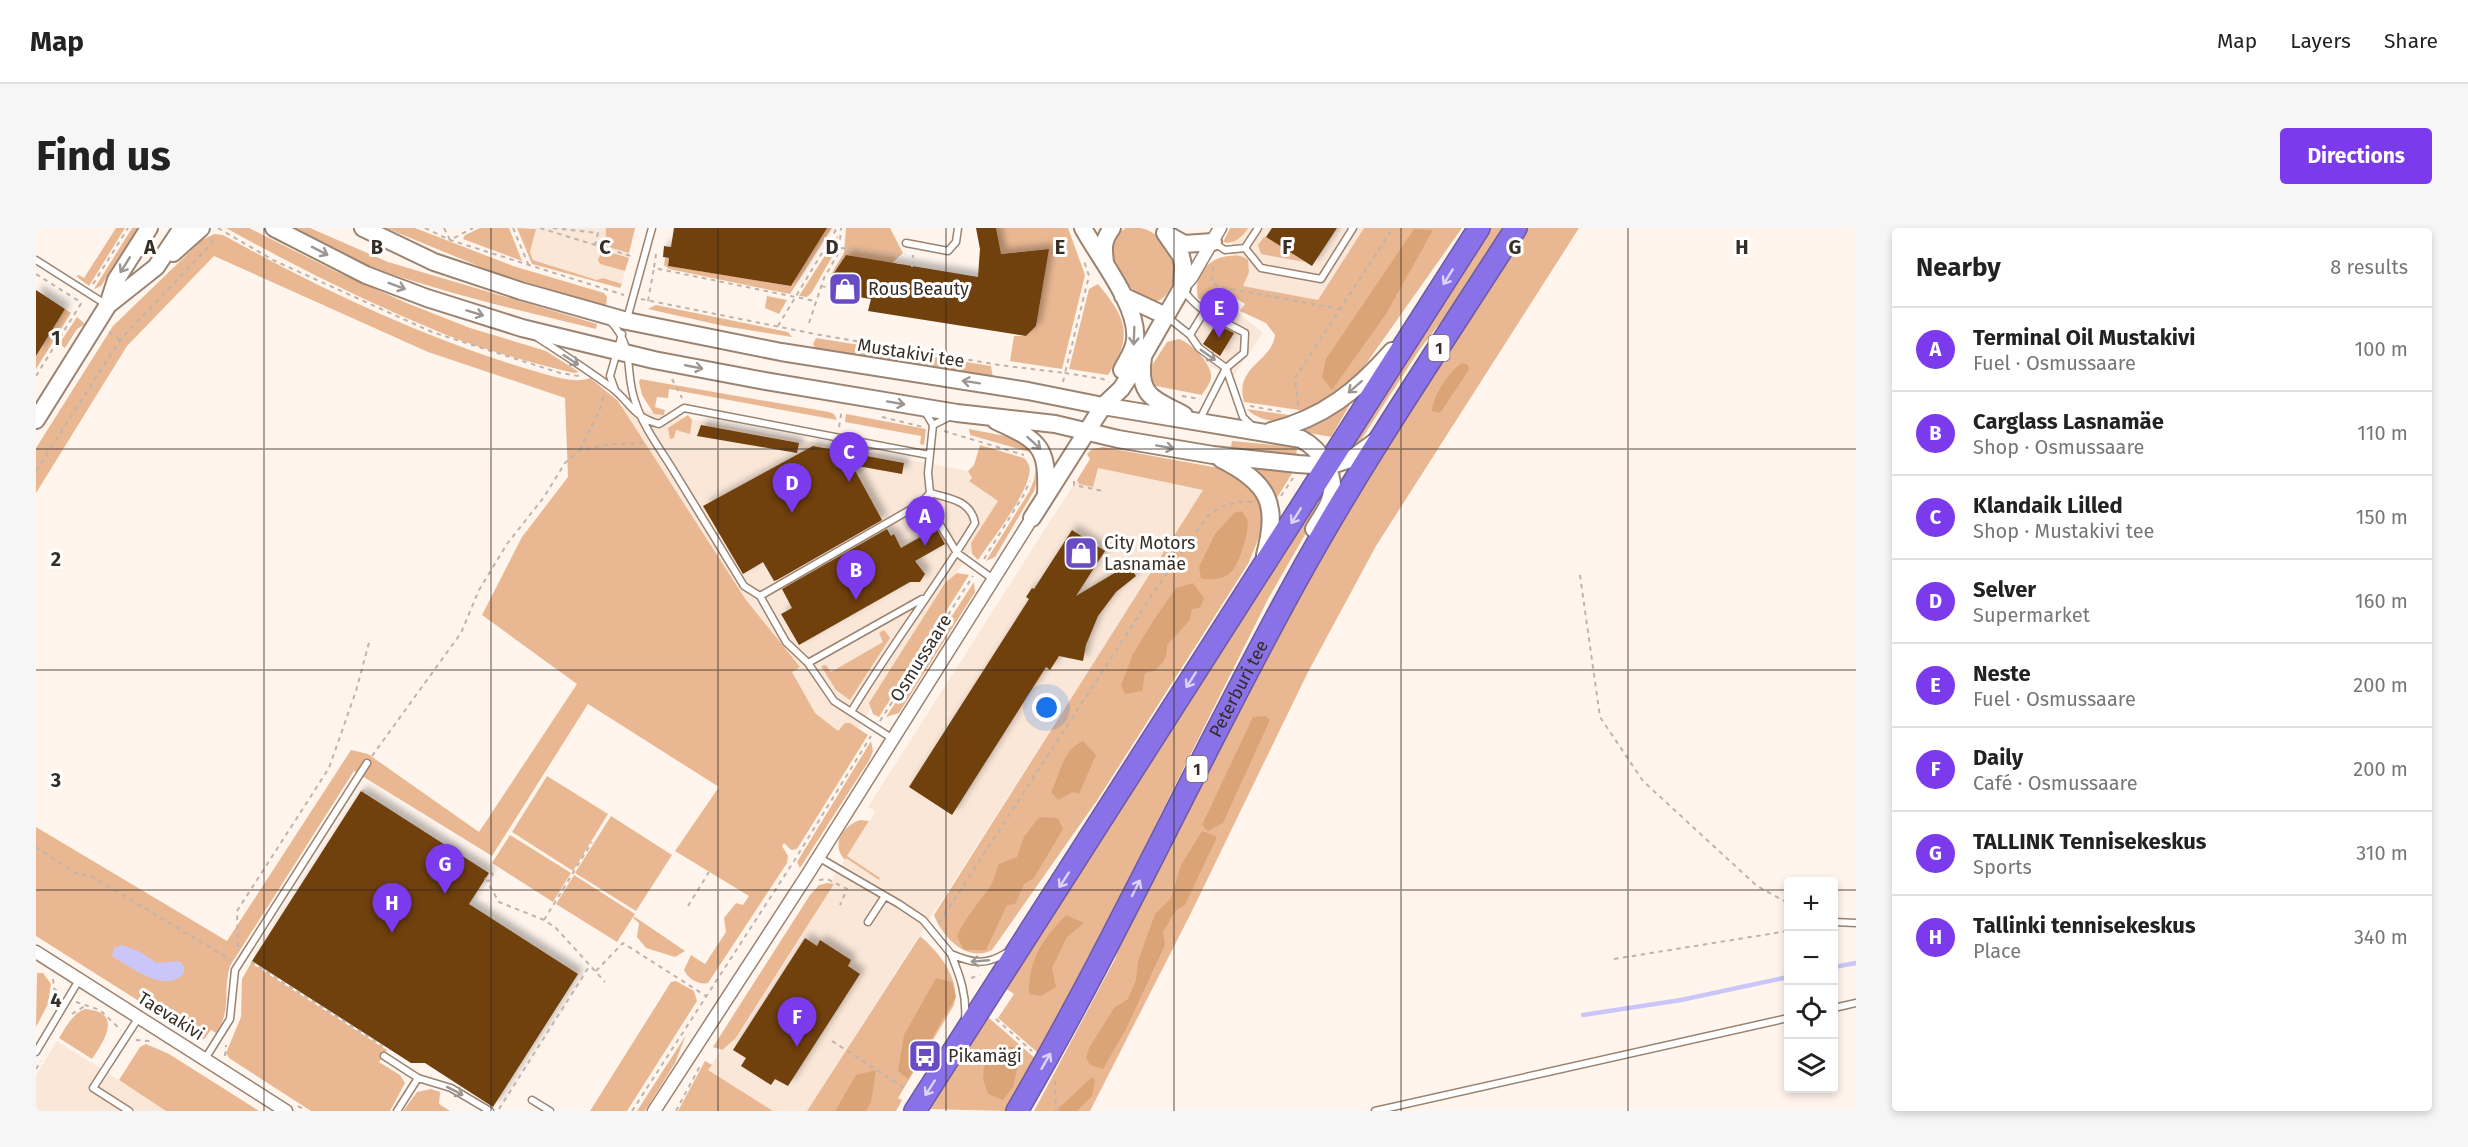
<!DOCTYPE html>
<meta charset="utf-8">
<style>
:root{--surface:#fff;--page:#f6f6f6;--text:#222;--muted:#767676;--line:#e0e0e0;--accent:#7c3aed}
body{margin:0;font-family:"Fira Sans",sans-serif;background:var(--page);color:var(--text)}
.controls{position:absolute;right:18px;bottom:18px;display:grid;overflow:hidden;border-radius:6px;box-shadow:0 3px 9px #0003}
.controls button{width:54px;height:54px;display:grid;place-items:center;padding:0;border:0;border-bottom:2px solid var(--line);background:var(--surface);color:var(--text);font:30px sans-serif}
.you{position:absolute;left:1011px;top:480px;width:21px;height:21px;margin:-15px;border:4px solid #fff;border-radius:50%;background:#1a73e8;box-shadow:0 0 0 9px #1a73e833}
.badge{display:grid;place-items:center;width:39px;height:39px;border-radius:50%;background:var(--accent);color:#fff;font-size:20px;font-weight:700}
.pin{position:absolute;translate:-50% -50px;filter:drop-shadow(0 2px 3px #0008)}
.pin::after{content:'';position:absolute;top:32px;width:21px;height:18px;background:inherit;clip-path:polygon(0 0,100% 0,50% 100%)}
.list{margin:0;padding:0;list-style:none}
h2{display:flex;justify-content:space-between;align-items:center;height:78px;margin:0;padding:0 24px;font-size:26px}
h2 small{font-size:20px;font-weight:400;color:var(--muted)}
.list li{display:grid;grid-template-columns:39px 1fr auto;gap:18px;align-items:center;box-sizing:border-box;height:84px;padding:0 24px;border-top:2px solid var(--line)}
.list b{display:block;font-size:22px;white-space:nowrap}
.list p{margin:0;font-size:20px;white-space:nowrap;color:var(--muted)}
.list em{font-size:20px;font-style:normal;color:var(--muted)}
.icon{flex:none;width:33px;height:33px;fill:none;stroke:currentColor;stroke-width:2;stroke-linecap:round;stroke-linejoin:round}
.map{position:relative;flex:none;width:1820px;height:883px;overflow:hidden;border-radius:6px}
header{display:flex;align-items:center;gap:36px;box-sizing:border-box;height:84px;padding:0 30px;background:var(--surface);border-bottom:2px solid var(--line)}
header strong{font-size:28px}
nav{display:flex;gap:33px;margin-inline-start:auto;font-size:21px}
.intro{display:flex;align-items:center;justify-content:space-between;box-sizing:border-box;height:144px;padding:0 36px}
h1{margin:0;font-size:42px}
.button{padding:15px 27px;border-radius:6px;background:var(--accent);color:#fff;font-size:21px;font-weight:700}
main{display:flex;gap:36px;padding:0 36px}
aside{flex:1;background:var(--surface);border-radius:6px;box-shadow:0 3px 9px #0003}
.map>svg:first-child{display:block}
</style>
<header>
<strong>Map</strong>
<nav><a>Map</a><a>Layers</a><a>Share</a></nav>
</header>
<div class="intro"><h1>Find us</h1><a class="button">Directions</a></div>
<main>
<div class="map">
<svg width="1820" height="883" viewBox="0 0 1820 883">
<defs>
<filter id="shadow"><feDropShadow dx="5.5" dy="-5.5" stdDeviation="3" flood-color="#0004"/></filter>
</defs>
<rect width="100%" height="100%" fill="#fff5ed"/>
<path fill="#fae7d8" d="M497 0H599L586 56 568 50 562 52 497 32 494 24 500 1Z
M1212 0H1328L1282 72 1179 53 1194 28 1197 14 1206 10Z
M1168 78 1199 82 1227 105 1198 147 1176 140 1149 108Z
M585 178 932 243 936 250 966 274 798 538Z
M1062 240 1168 262 771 883H737L672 842 837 588 839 583 832 579 1016 290 1041 252Z
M21 813 132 883H0V847Z"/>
<path fill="#e9b892" d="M80 0H89L53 58 40 48 43 47 48 50Z
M96 0H102L65 58 58 61Z
M190 0H213L301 44 373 76 434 100 510 123 543 144 538 145C494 134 450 123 408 106 333 75 260 39 190 0Z
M254 0H274L352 34 561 96 560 101C479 81 397 63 320 33 298 24 276 11 254 0Z
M350 0H379L477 38 568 65 571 69 570 78 457 44Z
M444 0H473L486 33 427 11 429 7Z
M481 0 500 1 494 24 497 32 561 52 567 50 586 56 584 60 496 36Z
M570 0H599L593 25 569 18Z
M791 0H796L754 66 633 41 628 37 629 30H633L632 38 755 58Z
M810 0H854L867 25 856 35 810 27 795 51 805 53V56L794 54 793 50 808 25Z
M960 0H1032L1049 47 1026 141 974 133 978 108H990L1000 98 1012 21 963 26Z
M1090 0C1095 0 1100 0 1104 0 1128 4 1147 35 1136 57 1133 62 1128 72 1121 73 1101 76 1071 35 1076 17 1078 9 1084 4 1090 0Z
M1194 0H1212C1207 9 1198 17 1187 14Z
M1328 0H1426L1320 150 1307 163 1265 187 1263 182 1208 174C1198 138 1236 134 1239 107L1230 95 1204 83 1209 76 1198 69 1192 76 1191 75 1192 67 1182 65 1179 74 1171 76 1162 70C1157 48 1172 29 1194 28 1201 27 1206 27 1212 32L1213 44 1207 58 1282 72Z
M1454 0H1469L1420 74 1384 121 1321 218 1311 221Z
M1490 0H1543L1340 318 1272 444 1155 685 1054 883H998L1079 731 1089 700 1169 538 1316 273Z
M178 6 187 7C283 60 383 108 488 140 507 145 536 157 554 150L582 173 710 372 764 439 756 444 779 485 802 503 809 495H814L832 507 761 621 755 622 748 615 746 618 752 628 751 635 672 755C663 757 652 751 648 742L655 727 669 736 690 704 688 690 700 675 707 677 713 668 639 623 683 559 552 476 456 628 318 543 194 738C186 764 197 780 180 805L175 802 168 811H163L0 708V599L191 713 315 522 332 526 443 604 541 456 446 387 486 309 532 249 529 170 392 124 178 28 91 118 0 265V220L77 98 166 12Z
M802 7 800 22 776 64 771 69 763 68Z
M1228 9H1230L1269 34 1225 26 1222 17Z
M566 22 593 30 589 43 564 36 562 32Z
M1062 56C1090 90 1098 107 1072 147L1033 141 1053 61Z
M731 68 751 72 743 86 729 80Z
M620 77 752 104 756 109 688 98 612 81Z
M29 81 35 85 0 141V128Z
M41 89 49 96 41 101 29 120 23 116Z
M780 110 955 138 957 150 779 120 777 116Z
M1143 111C1155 115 1177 136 1175 150 1174 156 1169 162 1166 167L1115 157 1113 142 1131 114Z
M604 151 793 184 798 186 801 192 633 161 632 170 621 169 619 179 629 182 628 187 618 186 606 167 603 154Z
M1320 166 1295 209 1268 204 1269 196Z
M1211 181 1259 188C1245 197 1222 193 1211 181Z
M810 186 890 201 888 217 884 216 885 208 809 194Z
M652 187 656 192 654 206 640 202 638 210 634 211 632 200Z
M933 201 984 211 997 225 934 207Z
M1196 213 1261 219 1260 230 1195 219Z
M944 217 988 230C993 235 995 240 993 247 988 271 957 310 942 332L936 326 935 315 962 273 933 253 936 250 932 243 938 237Z
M1067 219 1194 242 1218 258 1230 293 1212 336 1062 571 956 722C931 735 906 709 898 687L1167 262 1062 240 1057 259 1043 256 1041 252 1054 231 1051 226 1056 221Z
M1001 234 1003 247 998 263 959 329 950 333 993 264 998 252Z
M1211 237 1257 244 1239 273Z
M1278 275 1285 279 1232 371 1083 670 1002 825 962 790 978 766 969 760Z
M921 345 933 347 843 489 837 486 833 475 909 355Z
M938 354 939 364 863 485 850 489Z
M848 402 854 410 814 472 800 462 785 438 790 437 795 444 847 414 843 405Z
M835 513 837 523 834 531 764 640 761 634Z
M511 548 572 586 537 643 476 604Z
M575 588 636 627 600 683 539 645Z
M824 592 833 593 811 628 844 650 843 652 810 630 809 632C794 616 807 598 824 592Z
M474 607 535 645 517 674 456 635Z
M538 647 599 686 581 714 520 676Z
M791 655 798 656 699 811 686 822 677 819 774 667 783 657Z
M599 689 649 723 639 729 610 720 601 709 603 695 597 690Z
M884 708C903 724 925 751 918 777L862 870 866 872 860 883H771Z
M215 735 351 822 343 834 364 847 369 855 354 883H275L193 830 190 825 205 789 206 751Z
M1 745H7L15 756 12 776 0 799Z
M640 753 658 763 661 773 591 883H554L635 754Z
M49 781C88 784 68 813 56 831L23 810C30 799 36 786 49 781Z
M952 789 1000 831 970 883 892 881Z
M650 807 639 835 609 883H601Z
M110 816 133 826 223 883H130L83 852 104 819Z
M669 833 676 837 672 842 737 883H642Z
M395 861 404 864 403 876 414 883H367L381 864Z"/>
<path fill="#dba477" d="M1378 1 1397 2 1350 86 1296 162 1286 149 1290 131Z
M1426 135 1432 137 1433 142 1404 185 1396 183C1397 168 1413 143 1426 135Z
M1205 283C1207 285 1210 288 1211 291 1215 300 1203 335 1197 342 1189 351 1176 353 1165 350L1163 339 1179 306 1198 285Z
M1157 355 1168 370 1164 380 1156 381 1154 392 1131 417C1132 431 1124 443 1109 445L1106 463 1089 466 1085 457 1097 426 1117 393 1140 360Z
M1230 488 1234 492 1187 595 1172 603 1166 597 1217 489Z
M1047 513 1060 527 1043 566 1037 564 1022 572 1015 564C1025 545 1026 522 1047 513Z
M1003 589 1022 590 1027 601 998 650 988 656 979 676 971 677 950 722H928L921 708C930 689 942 675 954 659 958 653 960 643 963 636L981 629 988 609Z
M1166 603 1181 609 1149 677 1140 682 1127 704 1129 717 1090 801 1067 841 1054 837 1050 830 1053 820 1078 780 1092 771 1100 752 1102 733 1119 686 1135 670 1145 637Z
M1030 687 1048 695 1031 709 1016 740 1020 759 1005 768 993 766C993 729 1006 713 1030 687Z
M900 750 916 754 920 769 872 851 862 843 868 807Z
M968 818 986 820 977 859 967 872 952 866 947 851 949 831Z
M840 842 835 874 830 883H799L820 847Z
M1056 849 1059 853 1056 868 1041 883H1023L1022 881Z"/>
<path fill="#cbc6f9" d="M86 717 104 724 121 735 143 733 148 739V745C130 767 95 739 76 728L78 720Z"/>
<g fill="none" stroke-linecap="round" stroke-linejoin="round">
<path stroke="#cbc6f9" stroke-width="4.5" d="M1798 739 1820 735
M1547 787 1645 772 1752 749"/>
</g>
<path fill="#6f3f10" filter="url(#shadow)" d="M638 0H791L755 58 632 38 633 30 627 29 628 18 635 19Z
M940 0H960L965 26 1013 21 1000 98 990 108 832 83 835 71 803 66 805 53 794 51 810 27 942 49 944 21Z
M1236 0H1301L1276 38 1230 9Z
M0 62 29 81 0 128Z
M1180 96 1198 105 1184 128 1167 116Z
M665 197 763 215 761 225 661 208Z
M777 218 868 235 866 246 816 237 846 292 741 352 738 353 727 334 707 346 667 278Z
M900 300 909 316 879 333 889 346 884 354H874L763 417 745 386 756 380 746 361 851 301 855 308 858 306 865 320Z
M1036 302 1069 323 1040 368 1092 337 1100 348 1080 364 1062 388 1050 417 1047 433 1023 428 1014 442 1010 439 916 587 873 559 993 371 990 369 996 360 998 361Z
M325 563 453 645 433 676 542 746 457 879 389 835H375L216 733Z
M769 710 781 718 784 712 815 732 812 738 824 746 752 858 739 851 735 857 705 838 710 830 697 822Z"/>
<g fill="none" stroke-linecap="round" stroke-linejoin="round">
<defs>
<path id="lane" d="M870 15 912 23 920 14 922 0
M1178 15 1189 22 1209 20 1225 40 1285 51 1317 0
M1209 20 1222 0
M0 32 71 77
M1147 61C1161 84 1186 92 1209 105L1208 125 1190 140 1207 189 1217 199
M1130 88 1154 107 1163 120 1190 140 1163 193
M591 91 616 0
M574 93C600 120 588 142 599 173 607 199 625 222 639 245 662 283 685 320 708 358L724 368 750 414 772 435 798 473 815 484
M1154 107 1168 84
M502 110C527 126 552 142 576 160 595 175 597 189 623 196L648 180 893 227
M579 162 574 148 586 106
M888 182 897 197 915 188
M724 368 884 276 894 265 892 245 897 197
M772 435 886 371
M857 511 815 484C854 419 900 359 939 295 935 273 914 270 894 265V280L921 325 957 351
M782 629 863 676 887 692 915 726
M832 694 849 668
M1798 694 1820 695
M1798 780 1820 775
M929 792C931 767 924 748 915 726 936 735 949 738 970 725
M0 824 43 752
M348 828 382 850 415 860 454 883
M169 831 194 791 199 742 331 535
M496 872 514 883
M93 883 57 860 103 789
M361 883 382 850
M1339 883 1752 790"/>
<path id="street" d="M1146 60 1155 50 1184 0
M0 724 250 883
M618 883 770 649 996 290"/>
<path id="secondary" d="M238 0 330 47 391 70 486 100 618 132 729 153 921 185 1019 196 1082 211 1177 227 1262 236 1291 238 1302 235 1317 230 1340 213
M327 0 398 34 485 63 591 93 745 124 992 163 1067 178 1265 211C1285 221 1302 249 1294 272 1291 282 1283 292 1278 301
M1047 0C1063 30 1103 78 1099 112 1098 123 1091 132 1086 142
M1134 8 1148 16 1177 14
M137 25 165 0
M1069 34C1067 19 1067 12 1076 0
M1087 68 1130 88
M72 77 120 39 146 0
M1107 130C1101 168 1118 171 1148 187
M0 192 72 77 80 52 113 0
M960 193C1004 213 1012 218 1010 268
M1235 203C1287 190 1321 163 1356 123
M1185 231C1233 255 1243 276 1229 327
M996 290 1067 178 1085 161 1107 128 1146 60 1147 37 1145 28 1129 5"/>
<g id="highway">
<path d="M879 883 1443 0"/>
<path id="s1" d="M981 883C1081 711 1163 529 1259 355 1326 233 1405 117 1480 0"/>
</g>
</defs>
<use href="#lane" stroke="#9a8371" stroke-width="9"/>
<use href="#street" stroke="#9a8371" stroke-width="15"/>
<use href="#secondary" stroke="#9a8371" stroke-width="20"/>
<use href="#highway" stroke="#6c5aa4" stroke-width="24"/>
<path stroke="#beb4ac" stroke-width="2" stroke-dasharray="4.5 4.5" stroke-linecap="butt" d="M182 0 239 33 396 104 524 145 543 148
M389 0 414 12 588 67
M408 0 414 12 437 0
M477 0 493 38
M504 0 598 29
M517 0 562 5 559 17
M805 20 858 26 863 30 862 36
M620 26 618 40 779 73
M876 39 877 27
M1177 39 1176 55 1184 59 1304 81
M0 46 46 75
M57 56 92 0
M785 58 804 61
M605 71 779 106 963 137 1029 145 1053 48 1048 33
M612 73 618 40
M773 95 788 50 803 24 805 0
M742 98 801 0
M73 104 83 111
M0 148 46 74
M636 151 646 170
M1027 154 1029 145 1067 151 1073 154
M1146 168 1164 171
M1262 177 1259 150 1357 0
M1214 178 1247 184
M846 189 887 199
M803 199 806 181
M908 203 988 227
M544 222 564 181 568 167
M0 243 84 112 175 16 177 10
M1038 253V257L1067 263
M1245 268 1257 250
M948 331 987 268 994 253
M1544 347 1564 489 1607 553 1721 658 1752 675
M844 493 937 348
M336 528 425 405 443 362 471 316 508 269 529 235 544 222 574 216 607 215
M326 562 457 646 452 654
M0 619 39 645 55 648 195 732
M449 650 463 674 508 692 520 700 569 754
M783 652 791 651 811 661 804 677
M652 678 673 644
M508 692 556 614
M903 695 1116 367 1170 290C1183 277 1198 273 1217 274
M202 719 201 683 293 540 320 463 334 411
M1578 731 1752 703
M215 734 347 818
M560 743 587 715 670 768
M935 750 944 747
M17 751 18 761 25 765
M40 774 64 782 85 802
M15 779 18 761
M36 786 49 778
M960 791 996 823
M100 812 114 813
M796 813 870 861
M189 828 190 817
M0 841 5 833
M1019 853 1020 883
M262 878 270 883
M463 881 554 737
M596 883 758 633 835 508
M640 883 664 838"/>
<use href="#lane" stroke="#fff" stroke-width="6"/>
<use href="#street" stroke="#fff" stroke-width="12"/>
<use href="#secondary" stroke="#fff" stroke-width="16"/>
<use href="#highway" stroke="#8971e8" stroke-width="21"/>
</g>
<defs><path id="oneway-shaft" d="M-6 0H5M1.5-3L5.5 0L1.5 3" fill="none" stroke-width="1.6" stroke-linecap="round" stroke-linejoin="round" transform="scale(1.5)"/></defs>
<g stroke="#9b9692">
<use href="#oneway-shaft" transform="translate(284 23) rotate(27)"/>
<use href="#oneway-shaft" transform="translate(89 37) rotate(122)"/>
<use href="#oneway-shaft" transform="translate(361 58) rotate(21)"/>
<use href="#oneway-shaft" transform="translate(439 85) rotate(17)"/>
<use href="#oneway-shaft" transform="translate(1098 108) rotate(92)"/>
<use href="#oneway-shaft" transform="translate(1172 127) rotate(35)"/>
<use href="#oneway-shaft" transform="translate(535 132) rotate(33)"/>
<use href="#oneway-shaft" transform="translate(658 139) rotate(11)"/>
<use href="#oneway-shaft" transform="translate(935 154) rotate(-171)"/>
<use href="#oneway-shaft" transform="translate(1319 159) rotate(139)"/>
<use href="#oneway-shaft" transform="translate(860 175) rotate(10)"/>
<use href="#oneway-shaft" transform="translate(998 215) rotate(42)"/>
<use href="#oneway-shaft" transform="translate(1129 219) rotate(10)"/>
<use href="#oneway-shaft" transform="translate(944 733) rotate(175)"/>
<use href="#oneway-shaft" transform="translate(419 863) rotate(27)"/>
</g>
<g stroke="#dcd4f8">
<use href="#oneway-shaft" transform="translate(1412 49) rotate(122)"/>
<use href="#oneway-shaft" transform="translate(1260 288) rotate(122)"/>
<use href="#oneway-shaft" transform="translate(1155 452) rotate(122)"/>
<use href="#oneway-shaft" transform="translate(1028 652) rotate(123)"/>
<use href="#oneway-shaft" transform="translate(1100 660) rotate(-63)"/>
<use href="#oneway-shaft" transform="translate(1010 833) rotate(-60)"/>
<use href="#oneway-shaft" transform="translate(894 860) rotate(123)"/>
</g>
<path fill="none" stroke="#372e26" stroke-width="1.5" stroke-opacity="0.55" d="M228 0V883M455 0V883M682 0V883M910 0V883M1138 0V883M1365 0V883M1592 0V883M0 221H1820M0 442H1820M0 662H1752M1798 662H1820"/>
<defs>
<symbol id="shop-square" viewBox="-11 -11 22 22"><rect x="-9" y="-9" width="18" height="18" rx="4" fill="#694bc4" stroke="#fff"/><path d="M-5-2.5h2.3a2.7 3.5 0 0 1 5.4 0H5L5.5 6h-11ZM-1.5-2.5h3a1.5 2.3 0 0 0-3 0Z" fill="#fff"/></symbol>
<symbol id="bus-square" viewBox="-11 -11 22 22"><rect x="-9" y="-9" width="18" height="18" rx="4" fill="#694bc4" stroke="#fff"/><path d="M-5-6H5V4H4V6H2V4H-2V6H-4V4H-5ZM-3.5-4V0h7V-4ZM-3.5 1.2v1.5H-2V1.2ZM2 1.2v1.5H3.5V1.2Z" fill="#fff"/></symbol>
</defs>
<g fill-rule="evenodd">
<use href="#shop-square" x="790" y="42" width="38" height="38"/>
<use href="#shop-square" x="1026" y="306" width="38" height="38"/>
<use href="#bus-square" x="870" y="809" width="38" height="38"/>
</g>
<g text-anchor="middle" stroke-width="6" stroke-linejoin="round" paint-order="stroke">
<g fill="#fff" stroke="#736d67" stroke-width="1.5">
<rect x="1392.5" y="107" width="21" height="26" rx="4.5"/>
<rect x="1150.5" y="528" width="21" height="26" rx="4.5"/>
</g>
<g font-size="16" font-weight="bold" fill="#372e26">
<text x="1403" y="126">1</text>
<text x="1161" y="547">1</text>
</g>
<g font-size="18" fill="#372e26" stroke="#fff" text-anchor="start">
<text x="832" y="67">Rous Beauty</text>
<text x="1068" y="321">City Motors<tspan x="1068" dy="21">Lasnamäe</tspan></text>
<text x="912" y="834">Pikamägi</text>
</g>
<g font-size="18" fill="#372e26" stroke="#fff">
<text transform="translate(875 125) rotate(9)" y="6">Mustakivi tee</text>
<text transform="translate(885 430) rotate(-58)" y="6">Osmussaare</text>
<text dy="6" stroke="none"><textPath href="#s1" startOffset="477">Peterburi tee</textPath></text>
<text transform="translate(135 788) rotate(32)" y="6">Taevakivi</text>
</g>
</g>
<g font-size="20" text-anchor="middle" font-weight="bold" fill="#372e26" stroke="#fff" stroke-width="6" stroke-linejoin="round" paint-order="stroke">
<text x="114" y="26">A</text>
<text x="341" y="26">B</text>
<text x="569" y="26">C</text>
<text x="796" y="26">D</text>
<text x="1024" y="26">E</text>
<text x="1251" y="26">F</text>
<text x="1479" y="26">G</text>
<text x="1706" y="26">H</text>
<text x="20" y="117">1</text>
<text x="20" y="338">2</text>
<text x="20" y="559">3</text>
<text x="20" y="779">4</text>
</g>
</svg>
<div class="controls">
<button>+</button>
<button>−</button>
<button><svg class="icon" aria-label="locate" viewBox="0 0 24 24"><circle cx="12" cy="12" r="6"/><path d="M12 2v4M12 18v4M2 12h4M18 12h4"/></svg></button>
<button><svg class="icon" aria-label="layers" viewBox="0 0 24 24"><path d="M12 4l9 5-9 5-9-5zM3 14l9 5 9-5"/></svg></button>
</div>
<div class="you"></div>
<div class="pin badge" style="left:889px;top:318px">A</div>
<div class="pin badge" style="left:820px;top:372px">B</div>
<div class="pin badge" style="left:813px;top:254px">C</div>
<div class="pin badge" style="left:756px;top:285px">D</div>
<div class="pin badge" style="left:1183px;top:110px">E</div>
<div class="pin badge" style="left:761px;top:819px">F</div>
<div class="pin badge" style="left:409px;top:666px">G</div>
<div class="pin badge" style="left:356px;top:705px">H</div>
</div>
<aside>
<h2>Nearby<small>8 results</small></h2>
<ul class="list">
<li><span class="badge">A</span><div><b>Terminal Oil Mustakivi</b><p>Fuel · Osmussaare</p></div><em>100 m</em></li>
<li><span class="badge">B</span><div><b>Carglass Lasnamäe</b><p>Shop · Osmussaare</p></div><em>110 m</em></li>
<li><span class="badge">C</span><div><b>Klandaik Lilled</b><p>Shop · Mustakivi tee</p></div><em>150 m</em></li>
<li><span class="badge">D</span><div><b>Selver</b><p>Supermarket</p></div><em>160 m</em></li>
<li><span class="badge">E</span><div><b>Neste</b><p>Fuel · Osmussaare</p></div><em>200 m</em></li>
<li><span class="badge">F</span><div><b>Daily</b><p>Café · Osmussaare</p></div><em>200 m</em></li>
<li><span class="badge">G</span><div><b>TALLINK Tennisekeskus</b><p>Sports</p></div><em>310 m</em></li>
<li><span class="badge">H</span><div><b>Tallinki tennisekeskus</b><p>Place</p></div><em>340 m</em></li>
</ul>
</aside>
</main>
